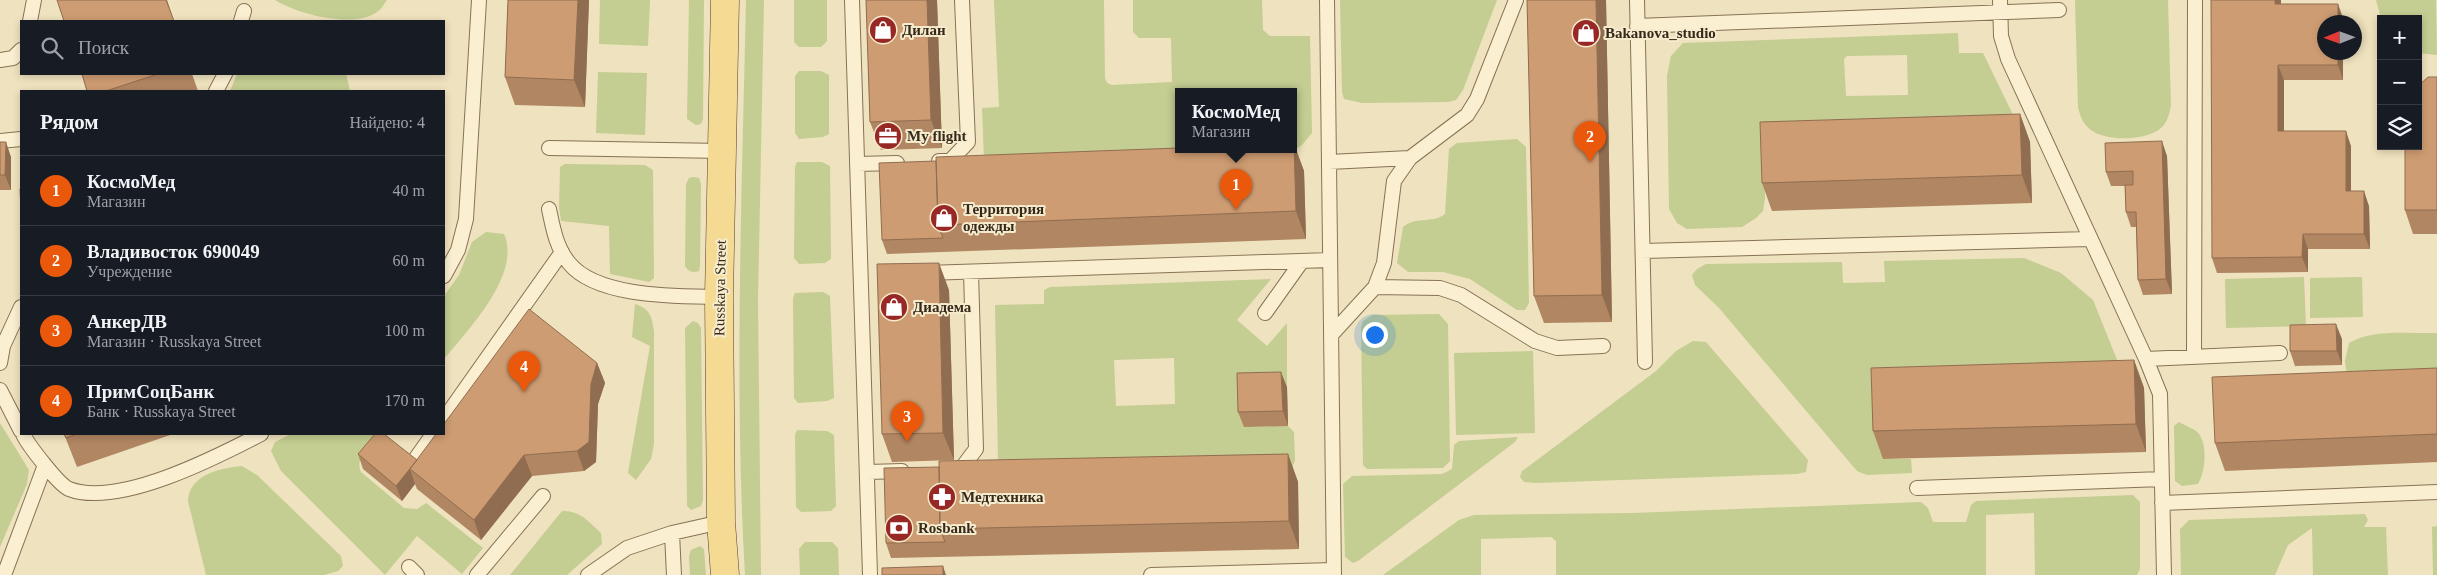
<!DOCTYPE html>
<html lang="ru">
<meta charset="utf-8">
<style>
:root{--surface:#171b24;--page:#242831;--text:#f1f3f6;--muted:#9ea1a6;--line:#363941;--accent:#ea580c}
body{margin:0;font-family:Georgia,serif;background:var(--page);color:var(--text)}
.controls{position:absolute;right:15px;top:15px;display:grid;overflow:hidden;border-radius:0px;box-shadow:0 2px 8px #0003}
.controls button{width:45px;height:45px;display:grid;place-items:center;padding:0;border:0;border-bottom:1px solid var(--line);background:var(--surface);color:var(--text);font:25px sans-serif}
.compass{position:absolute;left:2317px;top:15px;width:45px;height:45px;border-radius:50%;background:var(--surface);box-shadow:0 2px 8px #0003;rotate:269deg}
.you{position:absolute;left:1374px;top:334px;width:18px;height:18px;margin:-12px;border:4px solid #fff;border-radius:50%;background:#1a73e8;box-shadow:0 0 0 8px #1a73e833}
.badge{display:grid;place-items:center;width:32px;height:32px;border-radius:50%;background:var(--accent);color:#fff;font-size:16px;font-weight:700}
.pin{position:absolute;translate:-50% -41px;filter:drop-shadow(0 1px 2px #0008)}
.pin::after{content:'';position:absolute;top:26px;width:18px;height:15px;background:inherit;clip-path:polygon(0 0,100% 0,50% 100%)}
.popup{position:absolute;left:1175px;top:88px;width:122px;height:65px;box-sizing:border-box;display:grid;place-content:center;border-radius:0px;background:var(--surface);filter:drop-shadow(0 1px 4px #0005);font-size:16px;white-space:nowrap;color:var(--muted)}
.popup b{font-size:19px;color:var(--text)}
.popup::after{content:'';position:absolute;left:50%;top:100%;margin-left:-10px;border:10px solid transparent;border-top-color:var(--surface)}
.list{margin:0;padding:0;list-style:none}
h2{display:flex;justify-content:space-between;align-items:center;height:65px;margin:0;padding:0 20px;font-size:21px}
h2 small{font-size:16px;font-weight:400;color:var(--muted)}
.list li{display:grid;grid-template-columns:32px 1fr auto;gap:15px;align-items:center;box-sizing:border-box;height:70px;padding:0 20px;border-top:1px solid var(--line)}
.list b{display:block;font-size:19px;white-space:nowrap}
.list p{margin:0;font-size:16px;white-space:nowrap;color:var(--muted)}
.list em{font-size:16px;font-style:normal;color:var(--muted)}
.icon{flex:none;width:28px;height:28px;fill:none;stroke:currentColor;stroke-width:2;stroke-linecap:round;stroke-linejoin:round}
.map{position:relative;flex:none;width:2437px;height:575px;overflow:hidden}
.search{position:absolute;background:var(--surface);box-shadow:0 2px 8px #0003;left:20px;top:20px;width:425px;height:55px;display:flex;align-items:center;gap:12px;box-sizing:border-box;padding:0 18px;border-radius:0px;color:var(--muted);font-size:19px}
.panel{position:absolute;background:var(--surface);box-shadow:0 2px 8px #0003;left:20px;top:90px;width:425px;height:345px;border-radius:0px}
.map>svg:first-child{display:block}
</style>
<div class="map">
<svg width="2437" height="575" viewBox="0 0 2437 575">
<rect width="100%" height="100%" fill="#efe2be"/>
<path fill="#c4cd92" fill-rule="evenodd" d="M275 0H387C384 4 381 10 377 12 354 29 297 14 275 0Z
M600 0H650L648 46 599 44Z
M689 0H704L703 119 701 124 696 125 687 119Z
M746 0H764L758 301 761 575H745C734 384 742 191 746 0Z
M794 0H827V41L821 47H799L794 42Z
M994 0H1104L1105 78 1107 83 1112 85 1172 82 1171 38H1139L1133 32V0H1262L1263 30 1270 36H1310L1312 133 1302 145 1285 156 984 160 982 108 999 107ZM1178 91H1294V149H1178Z
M1340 0H1497L1463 90 1456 100 1448 102 1362 103 1344 99 1342 92Z
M2075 0H2168L2171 106C2169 114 2168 121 2162 127 2148 141 2107 142 2091 130 2083 124 2080 116 2078 107Z
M2376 0H2436L2437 55 2418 53V19H2381Z
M1958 33 1959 53H1983L2017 123 1764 157 1765 198 1763 211 1756 218 1742 227 1687 229 1677 223 1669 209 1667 76 1671 56 1683 43ZM1907 55 1908 95 1846 96 1844 59 1847 56Z
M799 71H821L829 75V134L823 137 799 139 795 133V76Z
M598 72 647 73 645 135 596 133Z
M237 74H346L350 91H230Z
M1517 139 1526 147 1529 303 1525 310H1517L1470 279 1443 272H1408L1397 263 1403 227C1416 216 1432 224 1445 214L1449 149 1457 143Z
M797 162H822L830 166 831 259 825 263 799 264 794 258 795 167Z
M565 164 645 165 653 170 654 278 649 282 610 274 609 226 561 221 559 207 560 167Z
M694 177 699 178 701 184 700 266 699 271C692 273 689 272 685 266L686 184 689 178Z
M486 232 504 234C522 274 468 330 444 359V296L459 275 472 242Z
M2024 258 2061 273 2093 300 2122 372 1883 459H1911L1912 473 1867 475 1857 471 1719 308 1695 285 1692 275 1697 269 1706 264 1842 262 1843 283 1885 282 1884 261Z
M2304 277 2306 326 2226 328 2225 279Z
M2362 277 2363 317 2310 318V278Z
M1271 279 1237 320 1267 346 1287 323V387L1243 388 1244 426H1288L1294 432 1295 461 1290 471 998 461 995 305 1044 304V290L1050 287ZM1174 358 1175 404 1116 406 1114 360Z
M823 292 830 296 834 398 827 401 798 403 794 398 793 298 795 293Z
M635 304C650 309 652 316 654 332V444L651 459 636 480 628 473 650 346 632 337Z
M1439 314 1448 324 1450 461 1443 468 1367 469 1363 465 1361 327 1363 321 1372 315Z
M693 321 698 323 701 328 703 500 701 506 691 510 687 506 685 328Z
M2437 333V388L2347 376 2345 361 2349 343C2373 328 2410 334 2437 333Z
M1693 341 1706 342 1808 460 1806 472 1797 474 1535 483 1524 482 1520 477 1522 471 1529 466 1656 371 1676 351Z
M1533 351 1535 433 1456 435 1454 353Z
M2179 422C2185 426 2196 429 2199 434 2208 446 2205 473 2198 484L2182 486 2175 481 2174 426Z
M0 423 29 470 27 484 0 547Z
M797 430 827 431 834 435 836 506 831 511 801 512 796 507 795 435Z
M291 434H380C372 444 354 458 361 472L404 508 417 509 426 503 483 548 462 574 417 536 385 575 281 471 271 451 275 442Z
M1518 437 1515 442 1358 561 1353 563 1345 557 1343 484 1352 476 1442 474 1452 469 1454 445 1459 441Z
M242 466 257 475 341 556 343 566 338 571 324 575H206L188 501C189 475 220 468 242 466Z
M2133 495 2140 502V569L2137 575H2035L2034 513 1986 515V575H1556V541L1551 537 1481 539V575H1383L1459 520 1474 515 1632 513 1921 502 1928 508 1933 522H1966L1971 505 1976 501Z
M562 511C580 510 589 522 601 533L602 544 567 575H510Z
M2365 514 2368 520 2364 527H2386L2388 575H2313L2312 528 2288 545 2275 575H2181L2180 529 2189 520Z
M2437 526V575H2433L2432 527Z
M805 542H832L838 548 839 575H800L799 549Z
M700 546 704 549 706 575H690L689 556 691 550Z"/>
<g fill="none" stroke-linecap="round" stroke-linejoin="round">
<defs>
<path id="service" d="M852 0 870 575
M1327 0 1334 575
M1637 0 1645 362
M2000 0 2001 36 2008 59 2146 359 2160 394 2164 575
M30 21 34 0
M241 21 244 11
M1637 26 2059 10
M0 60 13 58 21 50
M216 91 225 74
M0 141 21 139
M549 148 723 151
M939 161H950L968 142 962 0
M1329 162 1410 158
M857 164 897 163
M549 209C553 228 556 247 569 263 597 298 678 296 719 297
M1643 251 2089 239
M926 273 1330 260
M444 276 458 250 466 219 479 0
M1375 287 1384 263 1394 181 1410 158 1467 115 1477 99 1516 0
M1265 313 1302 261
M1332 334 1375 287 1440 288 1461 295 1535 341 1557 348 1603 346
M2194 357 2195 0
M2146 359 2280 353
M0 363 3 346 21 307
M0 390 21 431
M444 419 562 252
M23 434C28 445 59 485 69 489 118 508 217 457 261 434
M416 458 433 434
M954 469H961L976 449 971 272
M868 472 902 471
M1917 488 2162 479
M2162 503 2437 492
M672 533 674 575
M409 567 417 575
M4 575 45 465
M477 575 543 496
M588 575 627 548 672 533 721 522
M1151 575 1334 570"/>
<path id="primary" d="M725 575 721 522 719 297 725 0"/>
</defs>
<use href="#service" stroke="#877256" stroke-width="16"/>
<use href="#primary" stroke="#55402b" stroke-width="29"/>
<use href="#service" stroke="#faefd1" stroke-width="14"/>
<use href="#primary" stroke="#f4da93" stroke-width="28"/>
</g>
<path fill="#b18662" d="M508 0H589L585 107 515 105 505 77Z
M866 0H937L942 148 881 150 870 122Z
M1527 0H1606L1612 322 1544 323 1534 296Z
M2281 4 2343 18V22H2324V52H2343V80H2284V131L2351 146V191L2369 206 2370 249H2308V272L2217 273 2212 258Z
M82 74H192L198 91H87Z
M2437 77V234H2413L2405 210Z
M2020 114 2030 142 2032 203 1772 211 1762 183Z
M0 142 11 157V190H0Z
M1294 144 1304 171 1306 239 887 254 882 240 936 161Z
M2167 156 2172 294 2143 295 2138 280 2136 227H2131L2126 212 2125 186H2111L2106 172Z
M949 290 954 460 892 462 882 434Z
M2342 339V365L2295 366 2290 351Z
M2134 360 2144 388 2146 452 1883 459 1873 431Z
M597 363 605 383 598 404 596 462 584 471 532 476 481 540 417 489 415 484 402 501 363 469 358 454 417 460Z
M2437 368V462L2225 471 2215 443Z
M1287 387 1288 426 1244 427 1238 412Z
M64 434H173L77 467Z
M1288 454 1298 482 1299 549 891 558 886 543 939 467Z"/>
<path fill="#906d50" d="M166 0H167L174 21Z
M578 0H589L585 107 574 80Z
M927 0H937L942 148 931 120Z
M1596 0H1606L1612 322 1602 295Z
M2275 0H2281V19L2275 4Z
M2338 4 2343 18V22H2338Z
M2338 52H2343V80L2338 65Z
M2278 65 2284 80V146L2278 131Z
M2020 114 2030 142 2032 203 2022 175Z
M2346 131 2351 146V206L2346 191Z
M2162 141 2167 156 2172 294 2166 279Z
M6 142 11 157V190L5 175Z
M1294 144 1304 171 1306 239 1296 211Z
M2364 191 2369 206 2370 249 2364 234Z
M2303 234 2308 249V272L2302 257Z
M939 263 949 290 954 460 943 433Z
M2336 324 2342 339V365L2337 351Z
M2134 360 2144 388 2146 452 2136 424Z
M597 363 605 383 598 404 596 462 584 471 577 451 591 384Z
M1281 372 1287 387 1288 426 1283 411Z
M1288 454 1298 482 1299 549 1289 521Z
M524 455 532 476 481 540 474 520Z
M417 460 410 469 415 484 402 501 396 486Z
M943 566 946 575H943Z"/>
<path fill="#ce9c72" stroke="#906d50" d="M57 0H166L174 21H64Z
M508 0H578L574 80 505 77Z
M866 0H927L931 120 870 122Z
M1527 0H1596L1602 295 1534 296Z
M2211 0H2275V4H2338V22H2324V52H2338V65H2278V131H2346V191H2364V234H2303L2302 257 2212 258Z
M82 74H158L106 91H87Z
M2428 77H2437V210H2405V146H2418V86Z
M2020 114 2022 175 1762 183 1760 122Z
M2162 141 2166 279 2138 280 2136 212H2126L2125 185H2133V171L2106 172 2105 143Z
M0 142H6L5 175H0Z
M1294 144 1296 211 938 225 936 157 1178 148V149H1294Z
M936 161 938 225 943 238 882 240 879 163Z
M20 189H21V209Z
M939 263 943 433 882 434 877 264Z
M529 309 597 363 591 384 589 442 577 451 524 455 474 520 410 469 436 434H444V424Z
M2336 324 2337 351H2290V325Z
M2134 360 2136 424 1873 431 1871 368Z
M2437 368V434L2215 443 2212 377Z
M1281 372 1283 411 1238 412 1237 373Z
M64 434H77L66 438Z
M375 434H384L417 460 396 486 358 454Z
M1288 454 1289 521 940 529 939 461Z
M939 467 940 529 945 542 886 543 884 468Z
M943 566V575H882V568Z"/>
<defs>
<symbol id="shop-disc" viewBox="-11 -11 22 22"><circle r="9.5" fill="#982825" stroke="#f6eccd"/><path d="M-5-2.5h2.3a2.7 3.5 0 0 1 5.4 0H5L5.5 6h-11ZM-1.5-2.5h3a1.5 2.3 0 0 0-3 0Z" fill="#fff"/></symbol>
<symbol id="office-disc" viewBox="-11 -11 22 22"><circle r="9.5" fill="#982825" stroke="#f6eccd"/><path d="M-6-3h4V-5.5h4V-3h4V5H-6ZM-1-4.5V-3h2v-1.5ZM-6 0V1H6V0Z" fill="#fff"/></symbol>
<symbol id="pharmacy-disc" viewBox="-11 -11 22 22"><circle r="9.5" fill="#982825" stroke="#f6eccd"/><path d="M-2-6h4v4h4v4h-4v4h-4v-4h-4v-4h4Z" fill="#fff"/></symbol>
<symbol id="bank-disc" viewBox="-11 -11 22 22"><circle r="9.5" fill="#982825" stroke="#f6eccd"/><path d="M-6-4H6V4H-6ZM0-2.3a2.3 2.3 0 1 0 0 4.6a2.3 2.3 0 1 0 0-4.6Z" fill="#fff"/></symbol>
</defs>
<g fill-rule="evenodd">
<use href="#shop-disc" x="867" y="14" width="32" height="32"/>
<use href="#shop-disc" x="1570" y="17" width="32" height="32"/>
<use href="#office-disc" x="872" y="120" width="32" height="32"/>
<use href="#shop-disc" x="928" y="202" width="32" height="32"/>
<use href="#shop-disc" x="878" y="291" width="32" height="32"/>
<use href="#pharmacy-disc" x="926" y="481" width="32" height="32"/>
<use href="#bank-disc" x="883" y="512" width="32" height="32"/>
</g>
<g text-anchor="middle" stroke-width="4" stroke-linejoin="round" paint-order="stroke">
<g font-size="15" font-weight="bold" fill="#36291b" stroke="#f6eccd" text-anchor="start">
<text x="902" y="35">Дилан</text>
<text x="1605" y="38">Bakanova_studio</text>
<text x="907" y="141">My flight</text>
<text x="963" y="214">Территория<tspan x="963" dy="17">одежды</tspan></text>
<text x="913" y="312">Диадема</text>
<text x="961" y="502">Медтехника</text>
<text x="918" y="533">Rosbank</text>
</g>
<g font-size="15" fill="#36291b" stroke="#f6eccd">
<text transform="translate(720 288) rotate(-89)" y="5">Russkaya Street</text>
</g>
</g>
</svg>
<div class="controls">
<button>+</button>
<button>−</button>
<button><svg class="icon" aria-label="layers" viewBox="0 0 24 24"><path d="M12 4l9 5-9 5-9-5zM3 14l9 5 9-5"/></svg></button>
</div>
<svg class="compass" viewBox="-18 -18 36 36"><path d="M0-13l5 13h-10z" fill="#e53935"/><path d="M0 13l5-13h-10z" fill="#9ea1a6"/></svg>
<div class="you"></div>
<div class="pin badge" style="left:1236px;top:210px">1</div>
<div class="popup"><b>КосмоМед</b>Магазин</div>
<div class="pin badge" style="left:1590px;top:162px">2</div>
<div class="pin badge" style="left:907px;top:442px">3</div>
<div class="pin badge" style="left:524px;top:392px">4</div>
<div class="search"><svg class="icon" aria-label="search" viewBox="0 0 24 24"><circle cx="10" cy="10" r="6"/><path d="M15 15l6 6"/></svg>Поиск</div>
<section class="panel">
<h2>Рядом<small>Найдено: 4</small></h2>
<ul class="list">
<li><span class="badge">1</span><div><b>КосмоМед</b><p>Магазин</p></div><em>40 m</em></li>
<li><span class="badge">2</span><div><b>Владивосток 690049</b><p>Учреждение</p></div><em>60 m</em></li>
<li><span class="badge">3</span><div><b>АнкерДВ</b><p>Магазин · Russkaya Street</p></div><em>100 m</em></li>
<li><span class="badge">4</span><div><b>ПримСоцБанк</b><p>Банк · Russkaya Street</p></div><em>170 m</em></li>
</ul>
</section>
</div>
